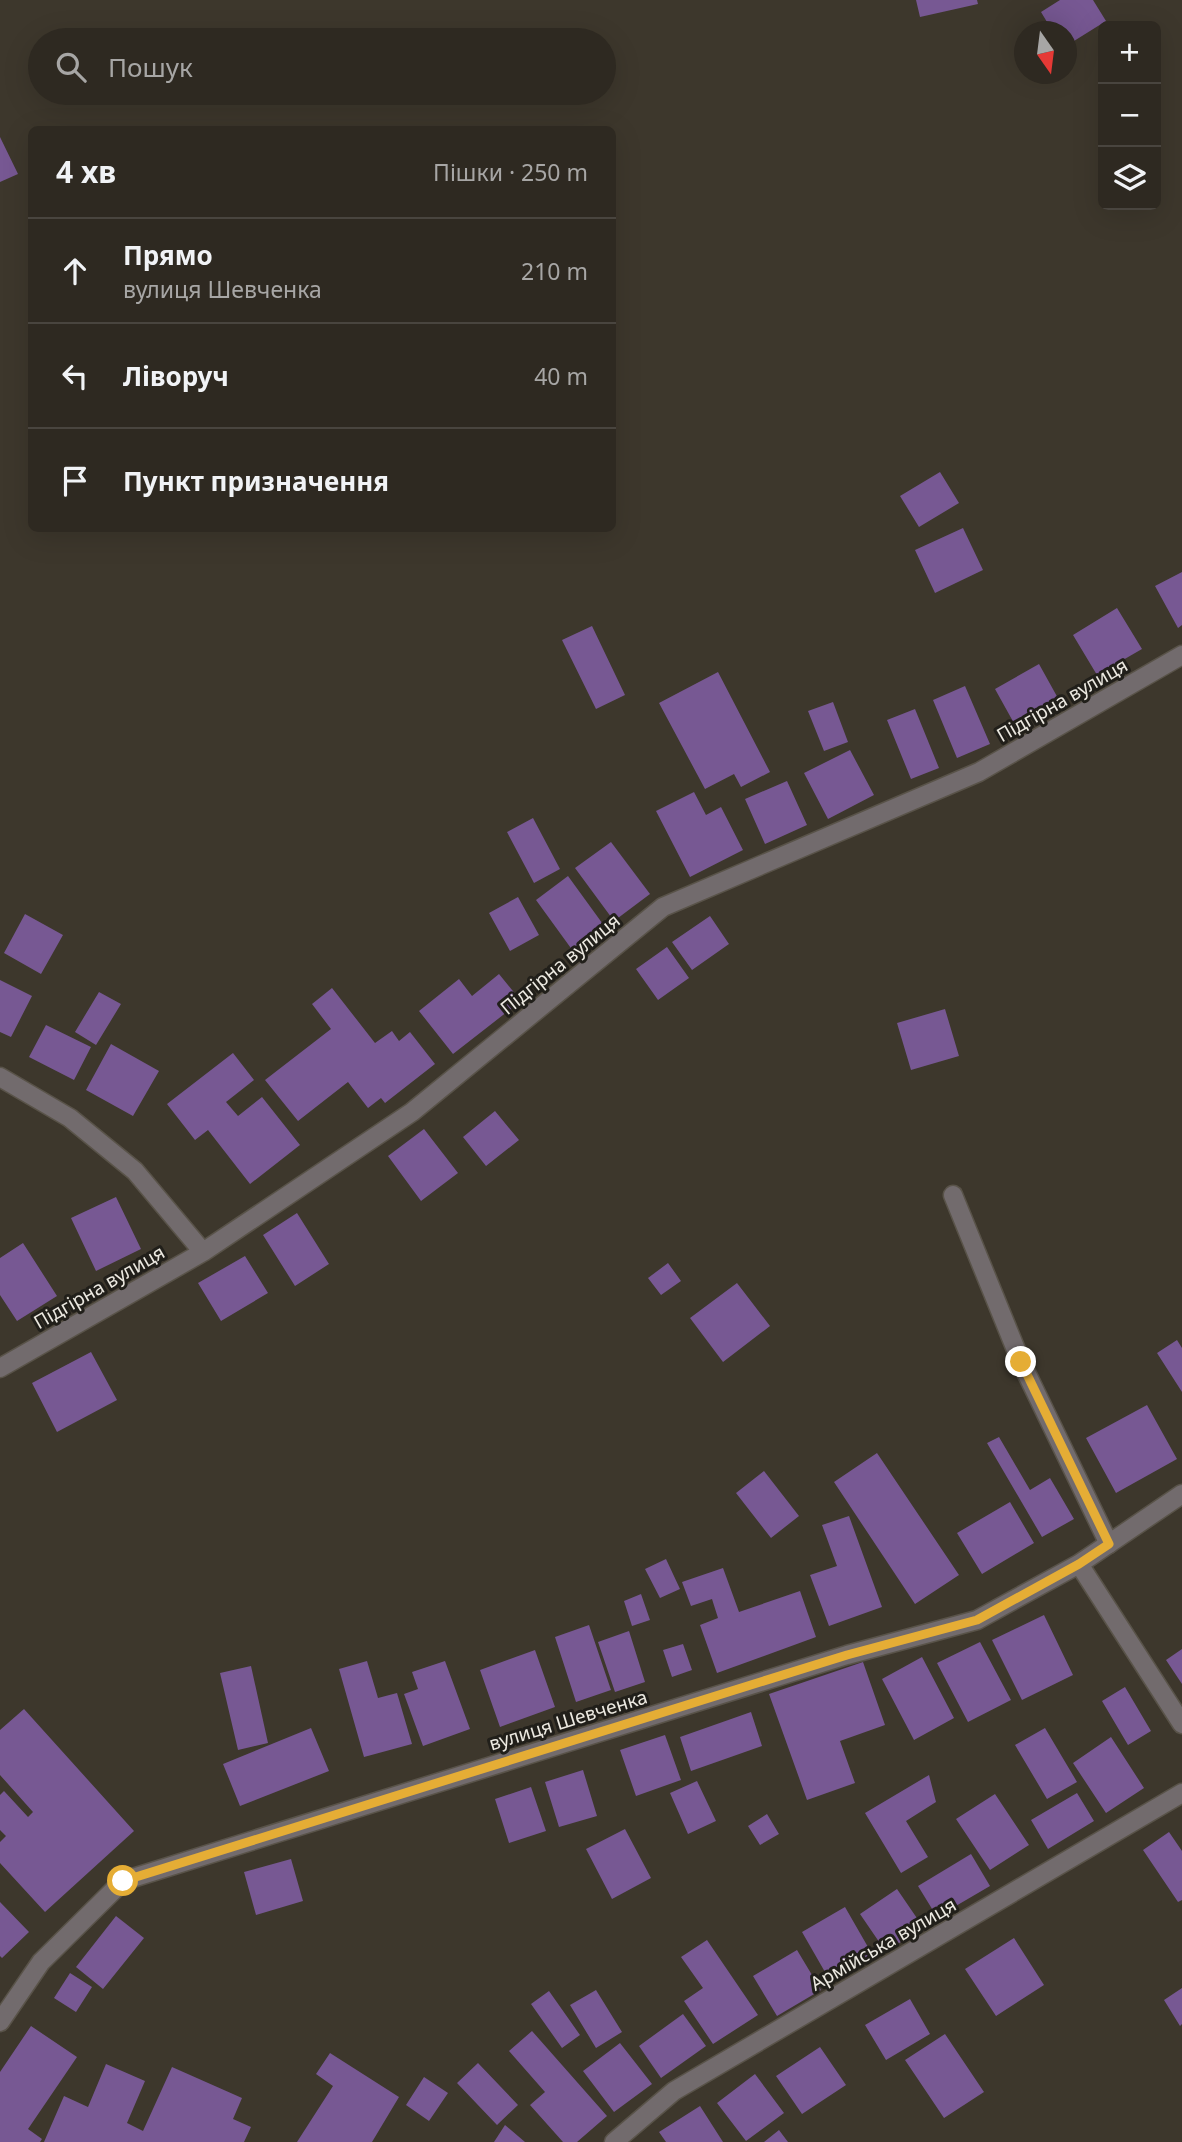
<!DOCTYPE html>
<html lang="uk">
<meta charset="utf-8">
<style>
:root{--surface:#2e2921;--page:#3a352e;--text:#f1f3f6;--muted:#a7a6a5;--line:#49453f}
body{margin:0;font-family:"Noto Sans",sans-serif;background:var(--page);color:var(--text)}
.controls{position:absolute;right:21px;top:21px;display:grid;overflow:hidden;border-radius:10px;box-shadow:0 7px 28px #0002}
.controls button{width:63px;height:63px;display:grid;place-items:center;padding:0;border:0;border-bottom:2px solid var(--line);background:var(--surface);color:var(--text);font:35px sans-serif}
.compass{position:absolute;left:1014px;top:21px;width:63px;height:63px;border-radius:50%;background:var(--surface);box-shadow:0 7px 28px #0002;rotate:166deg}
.stop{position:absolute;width:21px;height:21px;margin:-16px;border:5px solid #e5ad35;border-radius:50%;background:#fff}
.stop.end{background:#e5ad35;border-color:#fff;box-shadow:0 2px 7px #0008}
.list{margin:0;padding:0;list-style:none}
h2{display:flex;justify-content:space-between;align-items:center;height:91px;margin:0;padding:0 28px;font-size:30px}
h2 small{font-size:23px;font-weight:400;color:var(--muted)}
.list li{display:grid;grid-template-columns:46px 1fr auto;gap:21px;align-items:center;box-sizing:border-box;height:105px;padding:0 28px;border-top:2px solid var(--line)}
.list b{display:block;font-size:26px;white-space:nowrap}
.list p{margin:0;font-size:23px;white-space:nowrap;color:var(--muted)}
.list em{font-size:23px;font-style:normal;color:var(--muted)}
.icon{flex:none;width:38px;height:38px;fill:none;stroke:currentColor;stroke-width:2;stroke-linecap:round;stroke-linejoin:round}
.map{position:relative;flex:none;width:1182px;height:2142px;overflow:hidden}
.search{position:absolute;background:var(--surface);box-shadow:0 7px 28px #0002;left:28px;top:28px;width:588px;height:77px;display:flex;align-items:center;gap:18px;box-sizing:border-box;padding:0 24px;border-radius:38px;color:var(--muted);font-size:26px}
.panel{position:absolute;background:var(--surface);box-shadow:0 7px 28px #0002;left:28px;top:126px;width:588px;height:406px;border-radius:10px}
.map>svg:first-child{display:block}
</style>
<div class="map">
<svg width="1182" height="2142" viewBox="0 0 1182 2142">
<rect width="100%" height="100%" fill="#3d372c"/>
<path fill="#775893" d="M916 0H977L978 4 920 17Z
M1060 0H1093L1106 21 1066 46V32H1053L1041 12Z
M0 137 18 174 0 182Z
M940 472 959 503 919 527 900 496Z
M963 528 983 570 935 593 915 550Z
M1182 572V625L1178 628 1155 586Z
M1117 608 1142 649 1097 675 1073 635Z
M592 626 625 695 596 709 562 640Z
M1039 664 1059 700 1015 725 995 689Z
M718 672 770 772 741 787 734 774 705 789 659 703Z
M965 686 990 744 957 758 933 700Z
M833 702 848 742 824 751 808 711Z
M915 709 939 768 911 779 887 720Z
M850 750 874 795 828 819 804 773Z
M787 781 807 825 765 844 745 799Z
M694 792 706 815 721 807 743 850 690 877 656 811Z
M533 818 560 869 534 883 507 832Z
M611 842 650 894 614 921 575 868Z
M568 876 605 927 573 951 536 900Z
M518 897 539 935 510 951 489 913Z
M25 914 63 935 41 974 4 953Z
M710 916 729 944 692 970 672 942Z
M667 947 689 978 658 1000 636 969Z
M499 974 521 1001 453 1054 419 1011 459 979 472 996Z
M0 980 32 996 11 1037 0 1032Z
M332 988 375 1043 392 1031 399 1041 410 1032 435 1064 385 1103 381 1098 368 1108 348 1082 298 1121 265 1080 331 1029 312 1004Z
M99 992 121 1004 96 1045 75 1032Z
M945 1009 959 1056 911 1070 897 1023Z
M46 1025 91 1047 74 1080 29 1057Z
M111 1044 159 1071 133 1116 86 1090Z
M233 1053 254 1080 226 1102 238 1116 262 1097 300 1145 250 1184 208 1130 195 1140 167 1104Z
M495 1111 519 1140 486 1166 463 1137Z
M424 1129 458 1173 421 1201 388 1156Z
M116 1197 141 1249 96 1271 71 1218Z
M297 1213 329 1264 295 1286 263 1235Z
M23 1243 57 1296 17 1321 0 1295V1258Z
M245 1256 268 1293 221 1321 198 1283Z
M668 1263 681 1281 661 1295 648 1278Z
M737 1283 770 1326 723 1362 690 1318Z
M1177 1340 1182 1348V1392L1157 1353Z
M91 1352 117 1400 57 1432 32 1383Z
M1147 1405 1177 1459 1116 1493 1086 1438Z
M999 1437 1030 1490 1050 1478 1074 1519 1042 1537 987 1443Z
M877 1453 959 1575 915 1604 834 1482Z
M764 1471 799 1516 771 1538 736 1493Z
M1010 1502 1034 1543 982 1574 957 1533Z
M849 1516 882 1607 829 1626 810 1575 837 1566 822 1525Z
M666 1559 680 1589 660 1598 645 1569Z
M723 1568 739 1612 800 1591 816 1637 717 1673 700 1625 718 1618 712 1599 691 1606 682 1582Z
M641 1594 650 1620 632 1626 624 1601Z
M1044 1615 1073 1675 1022 1700 992 1640Z
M589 1625 611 1690 576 1702 555 1637Z
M629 1631 645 1682 615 1692 598 1642Z
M980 1642 1011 1700 968 1722 937 1663Z
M683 1644 692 1670 672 1677 663 1650Z
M1182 1649V1684L1166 1660Z
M535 1650 555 1707 500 1727 480 1670Z
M922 1657 954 1718 914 1740 882 1679Z
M367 1661 378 1698 397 1693 412 1744 364 1757 339 1669Z
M445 1661 470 1729 423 1746 404 1694 418 1689 412 1672Z
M863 1662 885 1725 840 1741 855 1783 807 1800 769 1694Z
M251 1666 268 1743 238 1750 220 1673Z
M1125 1687 1151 1731 1128 1745 1102 1701Z
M24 1709 134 1831 45 1912 0 1863V1842L6 1836 0 1830V1795L4 1791 28 1817 33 1812 0 1775V1730Z
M751 1712 762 1746 691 1771 680 1737Z
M311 1728 329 1771 240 1806 223 1764Z
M1045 1728 1077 1782 1047 1799 1015 1745Z
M665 1735 681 1780 636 1796 620 1750Z
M1111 1737 1144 1788 1106 1813 1073 1763Z
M583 1770 597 1816 559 1827 545 1782Z
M929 1775 936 1802 906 1821 928 1857 901 1873 865 1813Z
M697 1781 716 1821 688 1834 670 1793Z
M531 1787 546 1831 509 1843 495 1799Z
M1077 1793 1094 1821 1048 1849 1031 1820Z
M995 1794 1029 1845 990 1870 956 1819Z
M767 1814 779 1834 760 1845 748 1826Z
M625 1829 651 1878 612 1899 586 1849Z
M1169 1832 1182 1851V1900L1178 1902 1143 1850Z
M971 1854 990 1886 937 1917 918 1886Z
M291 1859 303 1901 256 1915 244 1872Z
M897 1889 923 1927 886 1952 860 1914Z
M0 1902 29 1932 2 1958 0 1956Z
M845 1907 872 1954 829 1979 802 1932Z
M116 1916 144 1938 103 1989 76 1967Z
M1014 1938 1044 1985 996 2016 965 1969Z
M707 1940 758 2015 713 2044 684 2001 703 1988 681 1957Z
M797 1950 821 1990 777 2016 753 1976Z
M70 1973 92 1987 76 2012 54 1998Z
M1182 1988V2024L1180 2026 1164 2000Z
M596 1990 622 2032 596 2048 570 2005Z
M549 1991 580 2035 562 2048 531 2004Z
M910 1999 930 2034 886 2060 865 2025Z
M683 2014 706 2046 661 2078 639 2046Z
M31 2026 77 2057 28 2129 42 2139 40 2142H0V2072Z
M532 2031 607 2116 577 2142H563L530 2105 545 2092 509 2051Z
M945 2034 984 2092 944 2118 905 2060Z
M620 2043 652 2084 614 2112 583 2071Z
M820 2047 846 2085 802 2114 776 2076Z
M330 2053 399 2097 372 2142H297L333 2086 316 2074Z
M478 2063 518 2105 497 2125 457 2083Z
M106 2064 145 2081 127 2123 143 2131 172 2067 242 2098 233 2119 251 2127 244 2142H44L64 2096 88 2107Z
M755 2074 784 2113 746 2141 717 2103Z
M424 2077 448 2093 429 2121 406 2105Z
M700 2106 723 2142H666L659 2132Z
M505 2125 525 2142H494Z
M779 2130 788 2142H764Z"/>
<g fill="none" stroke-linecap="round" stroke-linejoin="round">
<defs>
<path id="service" d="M953 1195 1021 1362 1109 1544"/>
<path id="minor" d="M0 1077 70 1118 135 1171 203 1252
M0 1368 203 1252 412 1112 663 907 979 772 1182 655
M1079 1564 1182 1724
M0 2022 41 1962 123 1881 847 1655 977 1620 1079 1564 1182 1494
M614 2142 674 2091 1182 1793"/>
</defs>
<use href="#service" stroke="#595349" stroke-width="21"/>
<use href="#minor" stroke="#595349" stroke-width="21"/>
<use href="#service" stroke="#726b6d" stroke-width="18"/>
<use href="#minor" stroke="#726b6d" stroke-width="18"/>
</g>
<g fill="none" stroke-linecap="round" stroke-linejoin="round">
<path stroke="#e5ad35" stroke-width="9" d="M123 1881 847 1655 977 1620 1079 1564 1109 1544 1021 1362"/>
</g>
<g text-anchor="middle" stroke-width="6" stroke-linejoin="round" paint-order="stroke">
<g font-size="19" fill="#ece9e1" stroke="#211f1a">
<text transform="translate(1062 700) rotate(-30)" y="7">Підгірна вулиця</text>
<text transform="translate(560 964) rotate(-39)" y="7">Підгірна вулиця</text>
<text transform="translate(99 1287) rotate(-30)" y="7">Підгірна вулиця</text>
<text transform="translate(568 1720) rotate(-17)" y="7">вулиця Шевченка</text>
<text transform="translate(883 1944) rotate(-30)" y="7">Армійська вулиця</text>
</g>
</g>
</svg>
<div class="controls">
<button>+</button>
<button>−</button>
<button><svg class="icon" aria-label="layers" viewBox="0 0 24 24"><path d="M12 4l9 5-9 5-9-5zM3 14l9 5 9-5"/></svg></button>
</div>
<svg class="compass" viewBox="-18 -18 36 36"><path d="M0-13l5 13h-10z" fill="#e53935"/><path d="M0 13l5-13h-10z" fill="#a7a6a5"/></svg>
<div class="stop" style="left:123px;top:1881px"></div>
<div class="stop end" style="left:1021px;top:1362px"></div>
<div class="search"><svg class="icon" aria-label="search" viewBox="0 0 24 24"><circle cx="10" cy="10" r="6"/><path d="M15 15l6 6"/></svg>Пошук</div>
<section class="panel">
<h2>4 хв<small>Пішки · 250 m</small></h2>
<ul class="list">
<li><svg class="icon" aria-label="ahead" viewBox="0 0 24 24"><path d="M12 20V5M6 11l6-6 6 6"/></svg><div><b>Прямо</b><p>вулиця Шевченка</p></div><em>210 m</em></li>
<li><svg class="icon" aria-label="left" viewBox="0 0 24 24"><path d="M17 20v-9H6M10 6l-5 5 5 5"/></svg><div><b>Ліворуч</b></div><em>40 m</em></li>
<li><svg class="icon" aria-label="arrive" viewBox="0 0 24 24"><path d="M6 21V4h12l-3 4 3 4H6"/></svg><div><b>Пункт призначення</b></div></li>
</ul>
</section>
</div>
